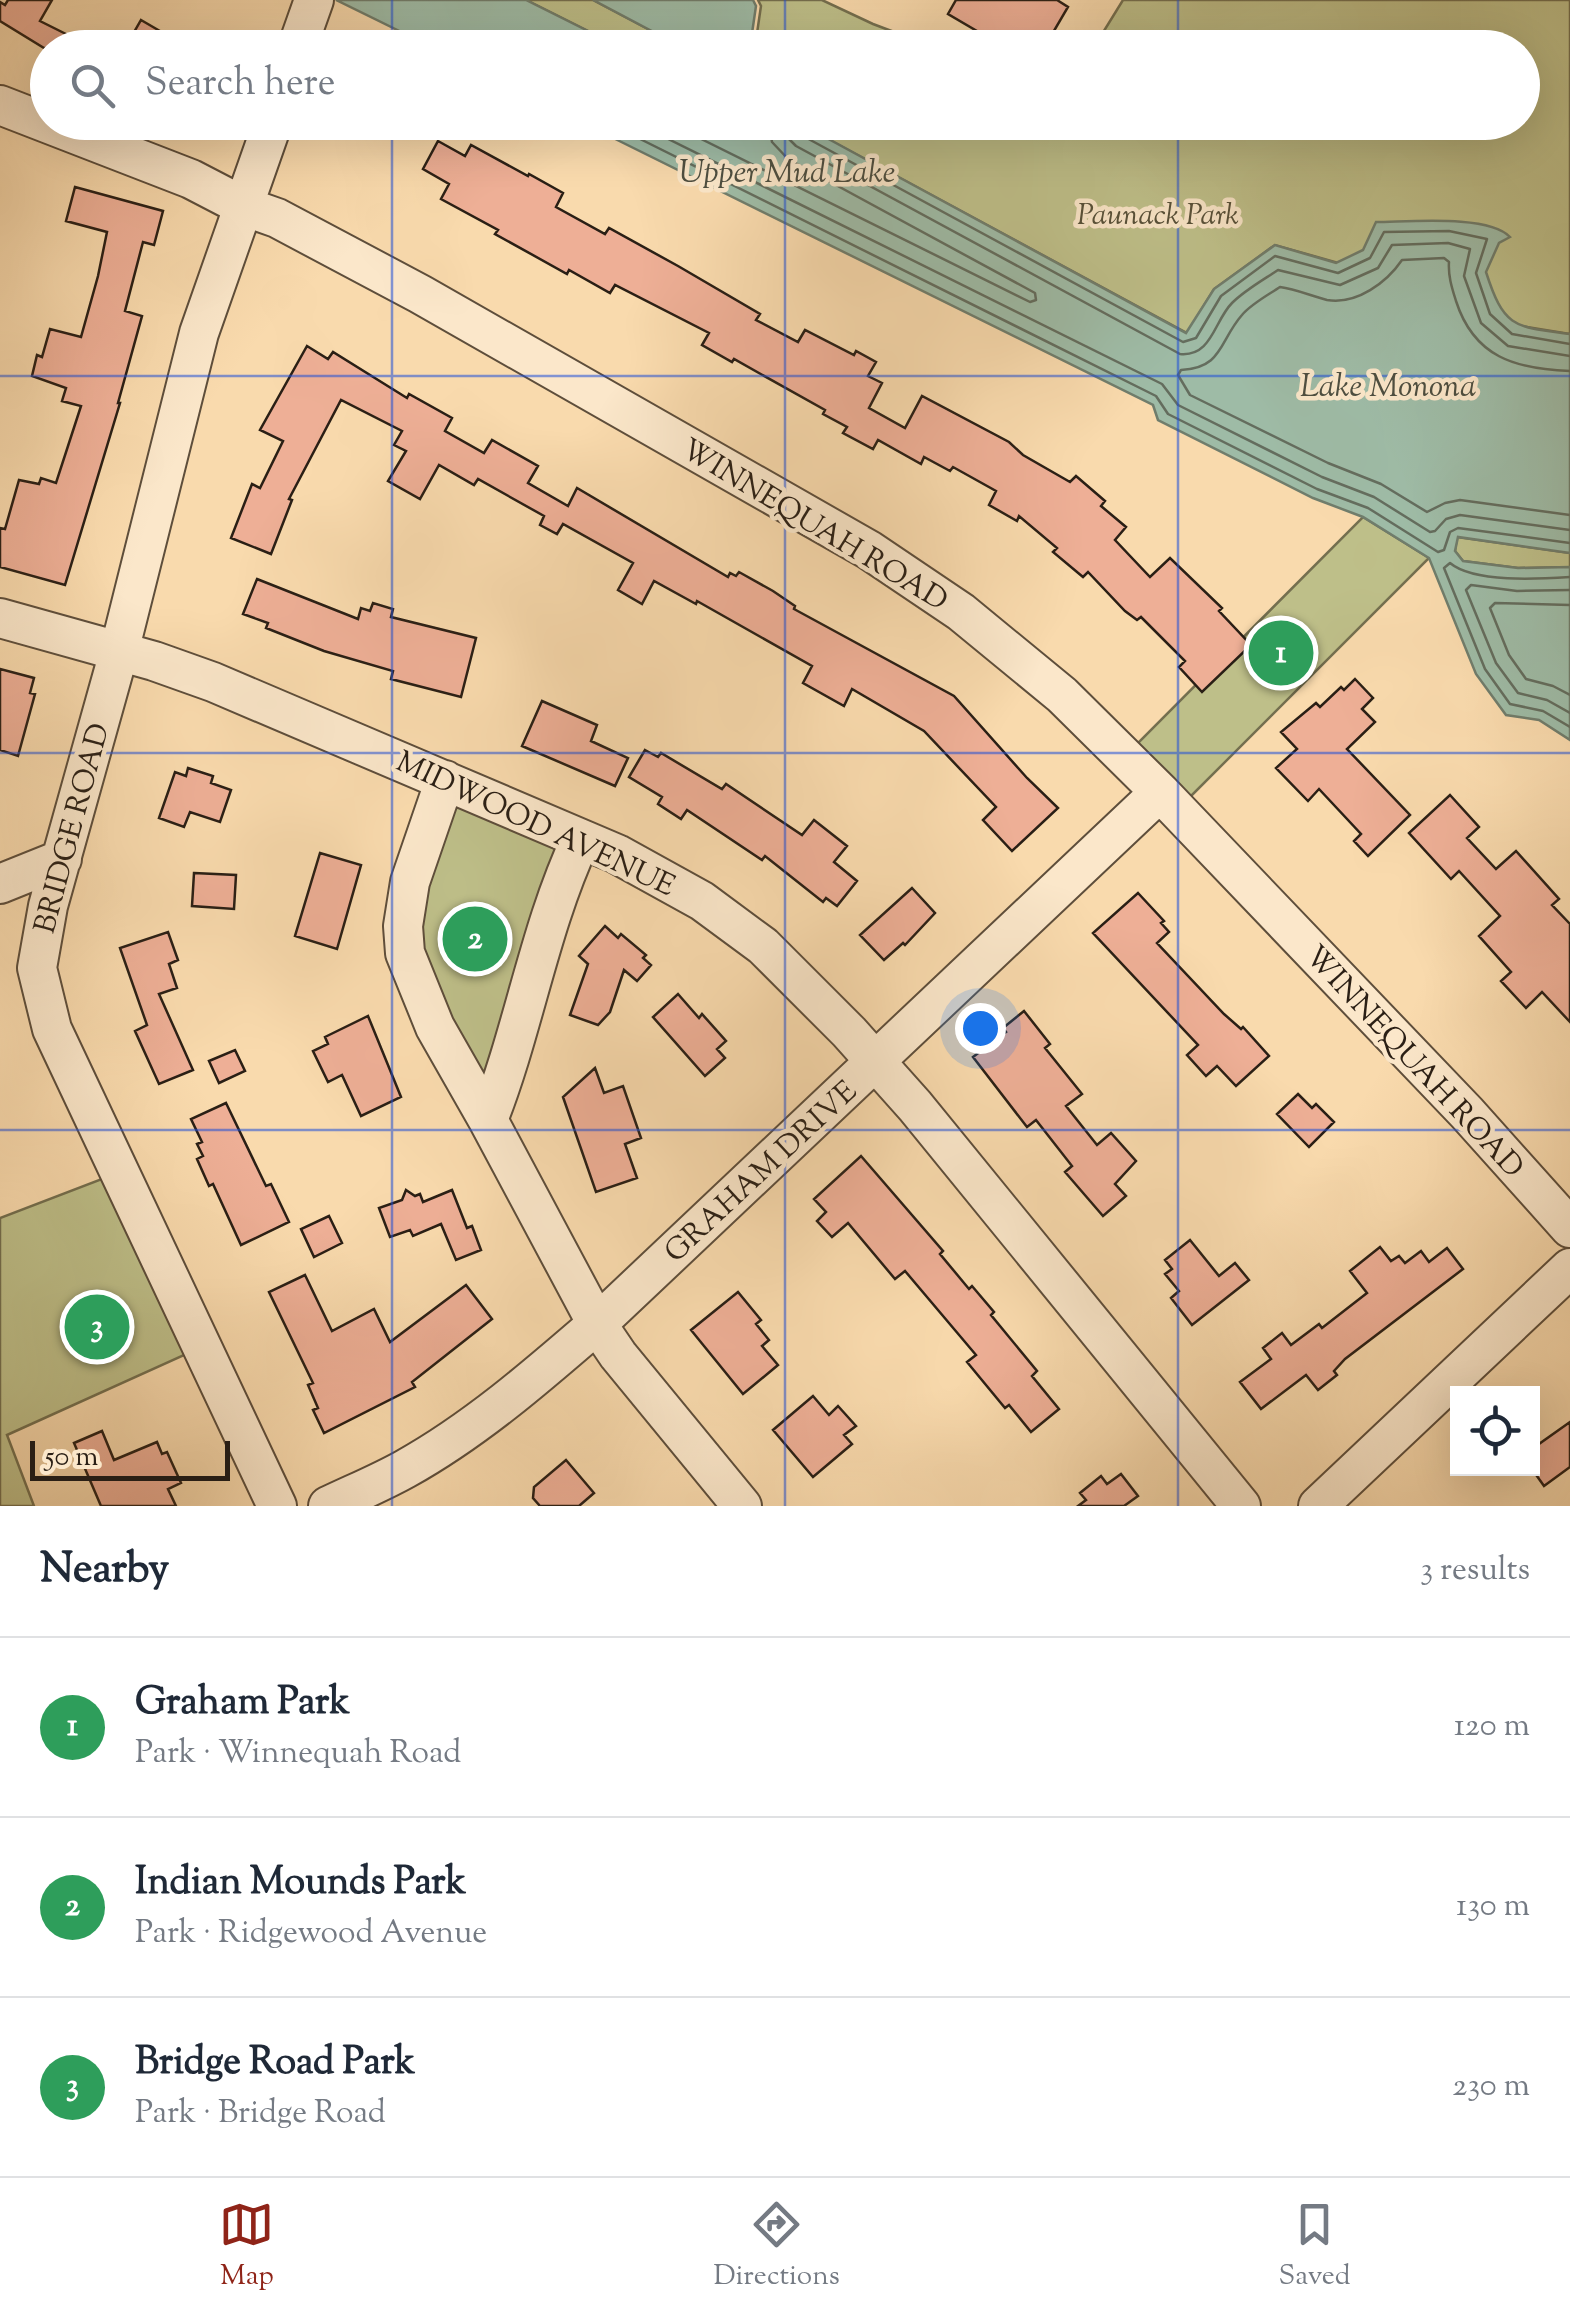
<!DOCTYPE html>
<meta charset="utf-8">
<style>
:root{--surface:#fff;--page:#f6f6f7;--text:#1f2937;--muted:#747a83;--line:#e0e1e3;--accent:#8f2418}
body{margin:0;font-family:"Sorts Mill Goudy",serif;background:var(--page);color:var(--text)}
.controls{position:absolute;right:30px;bottom:30px;display:grid;overflow:hidden;border-radius:0px;box-shadow:0 10px 40px #0002}
.controls button{width:90px;height:90px;display:grid;place-items:center;padding:0;border:0;border-bottom:2px solid var(--line);background:var(--surface);color:var(--text);font:50px sans-serif}
.scale{position:absolute;left:30px;bottom:25px;width:200px;box-sizing:border-box;padding-left:10px;border:5px solid #2a1f15;border-top:0;font-size:28px;line-height:35px;white-space:nowrap;color:#2a1f15;-webkit-text-stroke:8px #fbe7ca;paint-order:stroke}
.you{position:absolute;left:980px;top:1028px;width:35px;height:35px;margin:-25px;border:8px solid #fff;border-radius:50%;background:#1a73e8;box-shadow:0 0 0 15px #1a73e833}
.badge{display:grid;place-items:center;width:65px;height:65px;border-radius:50%;background:var(--accent);color:#fff;font-size:32px;font-weight:700}
.pin{position:absolute;translate:-50% -50%;border:5px solid #fff;box-shadow:0 2px 10px #0006}
.list{margin:0;padding:0;list-style:none}
h2{display:flex;justify-content:space-between;align-items:center;height:130px;margin:0;padding:0 40px;font-size:42px}
h2 small{font-size:32px;font-weight:400;color:var(--muted)}
.list li{display:grid;grid-template-columns:65px 1fr auto;gap:30px;align-items:center;box-sizing:border-box;height:180px;padding:0 40px;border-top:2px solid var(--line)}
.list b{display:block;font-size:38px;white-space:nowrap}
.list p{margin:0;font-size:32px;white-space:nowrap;color:var(--muted)}
.list em{font-size:32px;font-style:normal;color:var(--muted)}
.icon{flex:none;width:55px;height:55px;fill:none;stroke:currentColor;stroke-width:2;stroke-linecap:round;stroke-linejoin:round}
.map{position:relative;flex:none;width:1570px;height:1506px;overflow:hidden}
.search{position:absolute;background:var(--surface);box-shadow:0 10px 40px #0002;left:30px;right:30px;top:30px;height:110px;display:flex;align-items:center;gap:25px;box-sizing:border-box;padding:0 35px;border-radius:55px;color:var(--muted);font-size:38px}
.sheet{height:670px;background:var(--surface)}
nav{display:flex;justify-content:space-around;align-items:center;box-sizing:border-box;height:140px;border-top:2px solid var(--line);background:var(--surface);font-size:28px;color:var(--muted)}
nav a{display:grid;justify-items:center;gap:5px}
nav .on{color:var(--accent)}
.map>svg:first-child{display:block}
</style>
<div class="map">
<svg width="1570" height="1506" viewBox="0 0 1570 1506">
<rect width="100%" height="100%" fill="#f9daad"/>
<filter id="stains"><feTurbulence type="fractalNoise" baseFrequency=".002" numOctaves="4"/><feColorMatrix values="0 0 0 0 .2 0 0 0 0 .09 0 0 0 0 .02 0 0 0 .5 -.17"/></filter>
<radialGradient id="worn" r=".72"><stop offset=".6" stop-color="#630" stop-opacity="0"/><stop offset="1" stop-color="#630" stop-opacity=".3"/></radialGradient>
<path fill="#bebf89" stroke="#746f4f" stroke-width="2.5" d="M526 0H593L682 47H620Z
M758 0H822L873 24 934 47H755L761 6Z
M1123 0H1570V334L1515 325 1497 308 1275 245 1214 289 1187 333 798 123 1522 122V48L1094 47Z
M1363 517 1429 558 1185 802 1124 757Z
M1457 537 1570 553V567L1518 568 1463 561 1455 551Z
M445 780 581 839 488 1120 403 926Z
M120 1172 202 1347 7 1435 34 1506H0V1218Z"/>
<path fill="#9ebba6" stroke="#707d6c" stroke-width="2.5" d="M336 0H526L620 47H432Z
M593 0H753L756 6 750 47H682Z
M583 123H799L1186 333 1214 289 1275 245 1336 263 1363 250 1376 222C1407 222 1489 214 1510 237L1499 243 1486 272C1504 328 1514 327 1570 334V553L1458 537 1455 551 1463 561 1518 568 1570 567V740L1539 720 1506 715 1476 674 1429 558 1363 517 1313 498 1158 420 1153 405Z"/>
<g fill="none" stroke-linecap="round" stroke-linejoin="round">
<path stroke="#646d5e" stroke-width="2.5" d="M606 122 1156 396 1168 414 1317 489 1368 508 1438 552 1444 550 1450 532 1458 528 1570 543
M634 122 1162 384 1178 405 1322 477 1374 497 1430 532 1435 531 1446 519 1460 515 1570 530
M667 122 1030 302 1036 300 1035 293 788 159 772 142 769 122
M784 122 786 136 796 146 1180 354C1212 357 1214 321 1232 303 1245 290 1263 280 1278 270L1340 285 1378 268 1392 245 1448 243 1470 249 1464 276 1481 323 1508 346 1570 356
M796 122 803 136 1183 342 1196 338 1221 296 1275 256 1338 273 1370 258 1384 232 1449 231 1487 239 1476 273 1490 314 1512 334 1570 344
M1570 371C1515 369 1474 357 1456 301 1452 288 1448 276 1449 262L1444 258 1402 260C1387 282 1357 305 1327 300 1311 296 1296 289 1280 287 1268 295 1251 304 1242 315 1219 341 1223 368 1181 370L1178 375 1190 395 1328 463 1381 484 1427 512 1445 503 1460 500 1570 515
M1570 577C1539 579 1474 583 1450 563L1444 568 1485 669 1510 704 1543 711 1570 727
M1570 590 1517 591 1471 585 1466 590 1496 663 1518 693 1547 700 1570 713
M1570 605 1495 603 1490 608 1509 655 1526 679 1553 686 1570 695"/>
</g>
<path fill="#eeaf96" stroke="#2a1f15" stroke-width="2.5" d="M8 0H52L40 21 94 48H44L0 21V2L5 5Z
M956 0H1057L1068 7 1044 48H1006L948 14Z
M141 20 189 48H125Z
M438 141 465 156 471 145 528 176 529 174 563 193 556 207 605 234 609 228 678 266 760 314 756 320 798 342 805 330 854 355 856 351 876 362 868 376 882 383 869 408 905 428 922 396 1009 442 1023 455 1070 482 1076 476 1105 501 1101 506 1126 527 1115 540 1150 577 1170 558 1222 608 1219 611 1251 645 1202 692 1179 667 1185 661 1141 617 1137 620 1125 611 1088 572 1083 577 1053 552 1057 548 1019 516 1017 521 989 505 996 491 953 467 950 471 924 457 921 464 878 440 873 449 843 433 847 427 823 414 825 410 734 359 732 362 702 345 709 333 615 285 610 293 569 270 567 274 495 234 498 230 441 199 449 184 423 169Z
M75 187 163 211 154 245 143 242 125 311 142 316 118 403H120L65 585 0 567V528L5 529 19 480 39 484 41 478 56 483 81 406 62 401 66 388 32 376 37 355 42 357 50 329 81 337 98 276 107 232 66 221Z
M307 346 328 359 333 352 407 398 409 394 452 418 445 431 484 453 492 440 538 466 528 483 568 506 577 488 728 577 730 573 736 576 739 572 773 591 795 606 794 609 954 696 1027 778 1058 808 1012 851 983 820 996 807 924 731 852 689 844 706 803 683 812 666 697 601 696 604 654 581 642 604 618 590 633 563 563 524 557 534 540 525 544 516 478 479 474 485 439 465 420 499 388 481 406 451 394 445 402 431 341 400 289 499 292 500 271 554 231 538 252 484 260 488 283 441 260 430Z
M257 579 358 619 361 608 370 611 373 603 393 609 391 617 476 638 461 697 391 679 393 671 324 651 266 628 268 623 243 614Z
M0 669 34 678 30 693 35 694 18 756 0 750Z
M1355 679 1373 698 1362 709 1375 722 1347 749 1410 815 1368 856 1354 841 1361 834 1319 789 1308 801 1276 768 1297 749 1281 732 1316 703 1320 707 1341 687 1344 690Z
M542 701 597 725 591 741 628 758 615 786 522 746Z
M645 750 658 757 661 753 722 789 726 784 802 835 814 820 847 846 834 862 857 881 837 906 826 898 823 902 765 856 762 860 687 810 681 819 658 804 662 797 629 777Z
M188 768 213 776 211 783 231 790 220 822 190 812 184 827 159 818 175 772 186 776Z
M1450 795 1479 827 1467 838 1496 869 1516 851 1559 899 1552 905 1570 924V1022L1542 992 1526 1008 1501 981 1511 972 1479 936 1500 916 1459 871 1451 879 1409 833Z
M320 853 361 865 337 949 295 936Z
M194 873 236 875 234 909 192 906Z
M912 888 935 913 905 945 903 943 884 960 860 935Z
M1138 893 1164 921 1161 923 1169 932 1157 943 1224 1014 1241 1029 1243 1027 1269 1056 1236 1086 1217 1066 1206 1076 1187 1055 1198 1045 1093 933Z
M605 926 618 938 621 934 646 955 643 958 651 965 637 981 624 970 610 1012 598 1025 570 1015 588 964 579 956Z
M168 932 178 960 169 964 177 988 159 994 193 1070 159 1084 135 1031 147 1025 120 948Z
M678 994 699 1018 702 1014 726 1041 717 1049 725 1058 705 1076 653 1017Z
M1024 1011 1050 1044 1045 1048 1082 1094 1066 1106 1097 1145 1111 1133 1136 1161 1115 1184 1126 1196 1103 1216 1065 1172 1072 1166 1036 1120 1027 1127 973 1057 1006 1032 1003 1028Z
M368 1016 401 1097 361 1116 342 1075 328 1082 313 1051 328 1044 325 1037Z
M235 1050 245 1071 219 1083 209 1061Z
M595 1068 604 1093 623 1086 641 1138 625 1144 637 1178 596 1192 563 1097Z
M1298 1094 1312 1108 1316 1104 1334 1122 1309 1147 1277 1114Z
M226 1103 266 1186 271 1184 289 1222 241 1245 213 1184 209 1186 197 1159 203 1156 197 1144 202 1142 191 1119Z
M861 1156 943 1251 940 1254 969 1289 972 1286 994 1312 991 1315 1037 1371 1032 1376 1059 1409 1031 1432 1009 1405 1005 1408 967 1362 976 1355 905 1271 895 1279 848 1223 832 1237 817 1221 826 1212 814 1199Z
M406 1190 415 1196 420 1194 423 1202 452 1190 467 1228 472 1226 481 1250 456 1260 441 1224 413 1236 410 1230 390 1237 379 1208 402 1200Z
M329 1216 342 1243 314 1257 301 1229Z
M1190 1240 1219 1276 1235 1263 1249 1280 1192 1325 1171 1298 1179 1291 1165 1274 1172 1269 1165 1260Z
M1380 1247 1391 1261 1399 1256 1405 1263 1421 1251 1429 1262 1447 1248 1463 1269 1345 1359 1334 1371 1337 1375 1318 1390 1306 1375 1261 1409 1240 1382 1271 1359 1263 1348 1282 1333 1291 1345 1319 1324 1322 1328 1367 1293 1350 1271Z
M305 1275 332 1331 374 1309 390 1342 466 1285 492 1319 412 1382 415 1387 324 1433 313 1410 318 1408 308 1385 313 1383 269 1292Z
M738 1292 761 1320 756 1324 769 1340 762 1346 778 1365 743 1394 691 1330Z
M813 1396 829 1415 838 1406 856 1426 844 1435 852 1444 813 1477 773 1430Z
M1570 1422V1467L1544 1486 1532 1469V1449Z
M102 1431 114 1460 157 1442 162 1454 167 1452 181 1483 168 1489 176 1506H101L74 1443Z
M566 1460 594 1493 579 1506H540L533 1498 534 1487Z
M1121 1474 1138 1496 1124 1506H1078L1086 1500 1080 1493 1101 1476 1107 1484Z"/>
<g fill="none" stroke-linecap="round" stroke-linejoin="round">
<defs>
<path id="minor" d="M297 48 314 0
M0 105 191 179 243 206 277 218 420 294 869 550 961 612 1062 695 1160 792 1467 1113 1570 1228
M273 122 199 333 119 652 48 906 37 968 52 1029 277 1506
M0 618 154 661 213 682 617 854 702 901 763 946 849 1032 915 1106 1241 1506
M445 780 410 882 403 926 405 953 435 1027 488 1120
M581 839C539 928 524 1029 488 1120L597 1324 618 1355 742 1506
M0 884 62 859
M328 1506C353 1494 380 1483 405 1469 475 1430 537 1376 597 1324L1160 792
M1318 1506 1570 1268"/>
</defs>
<use href="#minor" stroke="#5e4e3b" stroke-width="42"/>
<use href="#minor" stroke="#fbe7ca" stroke-width="38"/>
</g>
<path fill="none" stroke="#1d4ed8" stroke-width="2.5" stroke-opacity="0.55" d="M392 0V48M785 0V48M1178 0V48M392 122V1506M785 122V1506M1178 122V1506M0 376H1570M0 753H1570M0 1130H1570"/>
<g text-anchor="middle" stroke-width="9" stroke-linejoin="round" paint-order="stroke">
<g font-size="30" font-style="italic" fill="#564f38" stroke="#fbe7ca">
<text x="1158" y="224">Paunack Park</text>
</g>
<g font-size="30" fill="#2a1f15" stroke="#fbe7ca">
<text transform="translate(815 524) rotate(31)" y="10">WINNEQUAH ROAD</text>
<text transform="translate(536 823) rotate(25)" y="10">MIDWOOD AVENUE</text>
<text transform="translate(71 828) rotate(-75)" y="10">BRIDGE ROAD</text>
<text transform="translate(1415 1061) rotate(47)" y="10">WINNEQUAH ROAD</text>
<text transform="translate(760 1171) rotate(-43)" y="10">GRAHAM DRIVE</text>
</g>
<g font-size="32" font-style="italic" fill="#4d4e40" stroke="#fbe7ca">
<text x="787" y="182">Upper Mud Lake</text>
<text x="1388" y="396">Lake Monona</text>
</g>
</g>
<rect width="100%" height="100%" filter="url(#stains)"/>
<rect width="100%" height="100%" fill="url(#worn)"/>
</svg>
<div class="controls">
<button><svg class="icon" aria-label="locate" viewBox="0 0 24 24"><circle cx="12" cy="12" r="6"/><path d="M12 2v4M12 18v4M2 12h4M18 12h4"/></svg></button>
</div>
<div class="scale">50 m</div>
<div class="you"></div>
<div class="pin badge" style="left:1281px;top:653px;background:#2e9e5b">1</div>
<div class="pin badge" style="left:475px;top:939px;background:#2e9e5b">2</div>
<div class="pin badge" style="left:97px;top:1327px;background:#2e9e5b">3</div>
<div class="search"><svg class="icon" aria-label="search" viewBox="0 0 24 24"><circle cx="10" cy="10" r="6"/><path d="M15 15l6 6"/></svg>Search here</div>
</div>
<section class="sheet">
<h2>Nearby<small>3 results</small></h2>
<ul class="list">
<li><span class="badge" style="background:#2e9e5b">1</span><div><b>Graham Park</b><p>Park · Winnequah Road</p></div><em>120 m</em></li>
<li><span class="badge" style="background:#2e9e5b">2</span><div><b>Indian Mounds Park</b><p>Park · Ridgewood Avenue</p></div><em>130 m</em></li>
<li><span class="badge" style="background:#2e9e5b">3</span><div><b>Bridge Road Park</b><p>Park · Bridge Road</p></div><em>230 m</em></li>
</ul>
</section>
<nav>
<a class="on"><svg class="icon" aria-label="map" viewBox="0 0 24 24"><path d="M3 6l6-2 6 2 6-2v14l-6 2-6-2-6 2zM9 4v14M15 6v14"/></svg>Map</a>
<a><svg class="icon" aria-label="directions" viewBox="0 0 24 24"><path d="M12 3l9 9-9 9-9-9zM9 14v-3h6M13 9l2 2-2 2"/></svg>Directions</a>
<a><svg class="icon" aria-label="saved" viewBox="0 0 24 24"><path d="M7 4h10v16l-5-4-5 4z"/></svg>Saved</a>
</nav>
